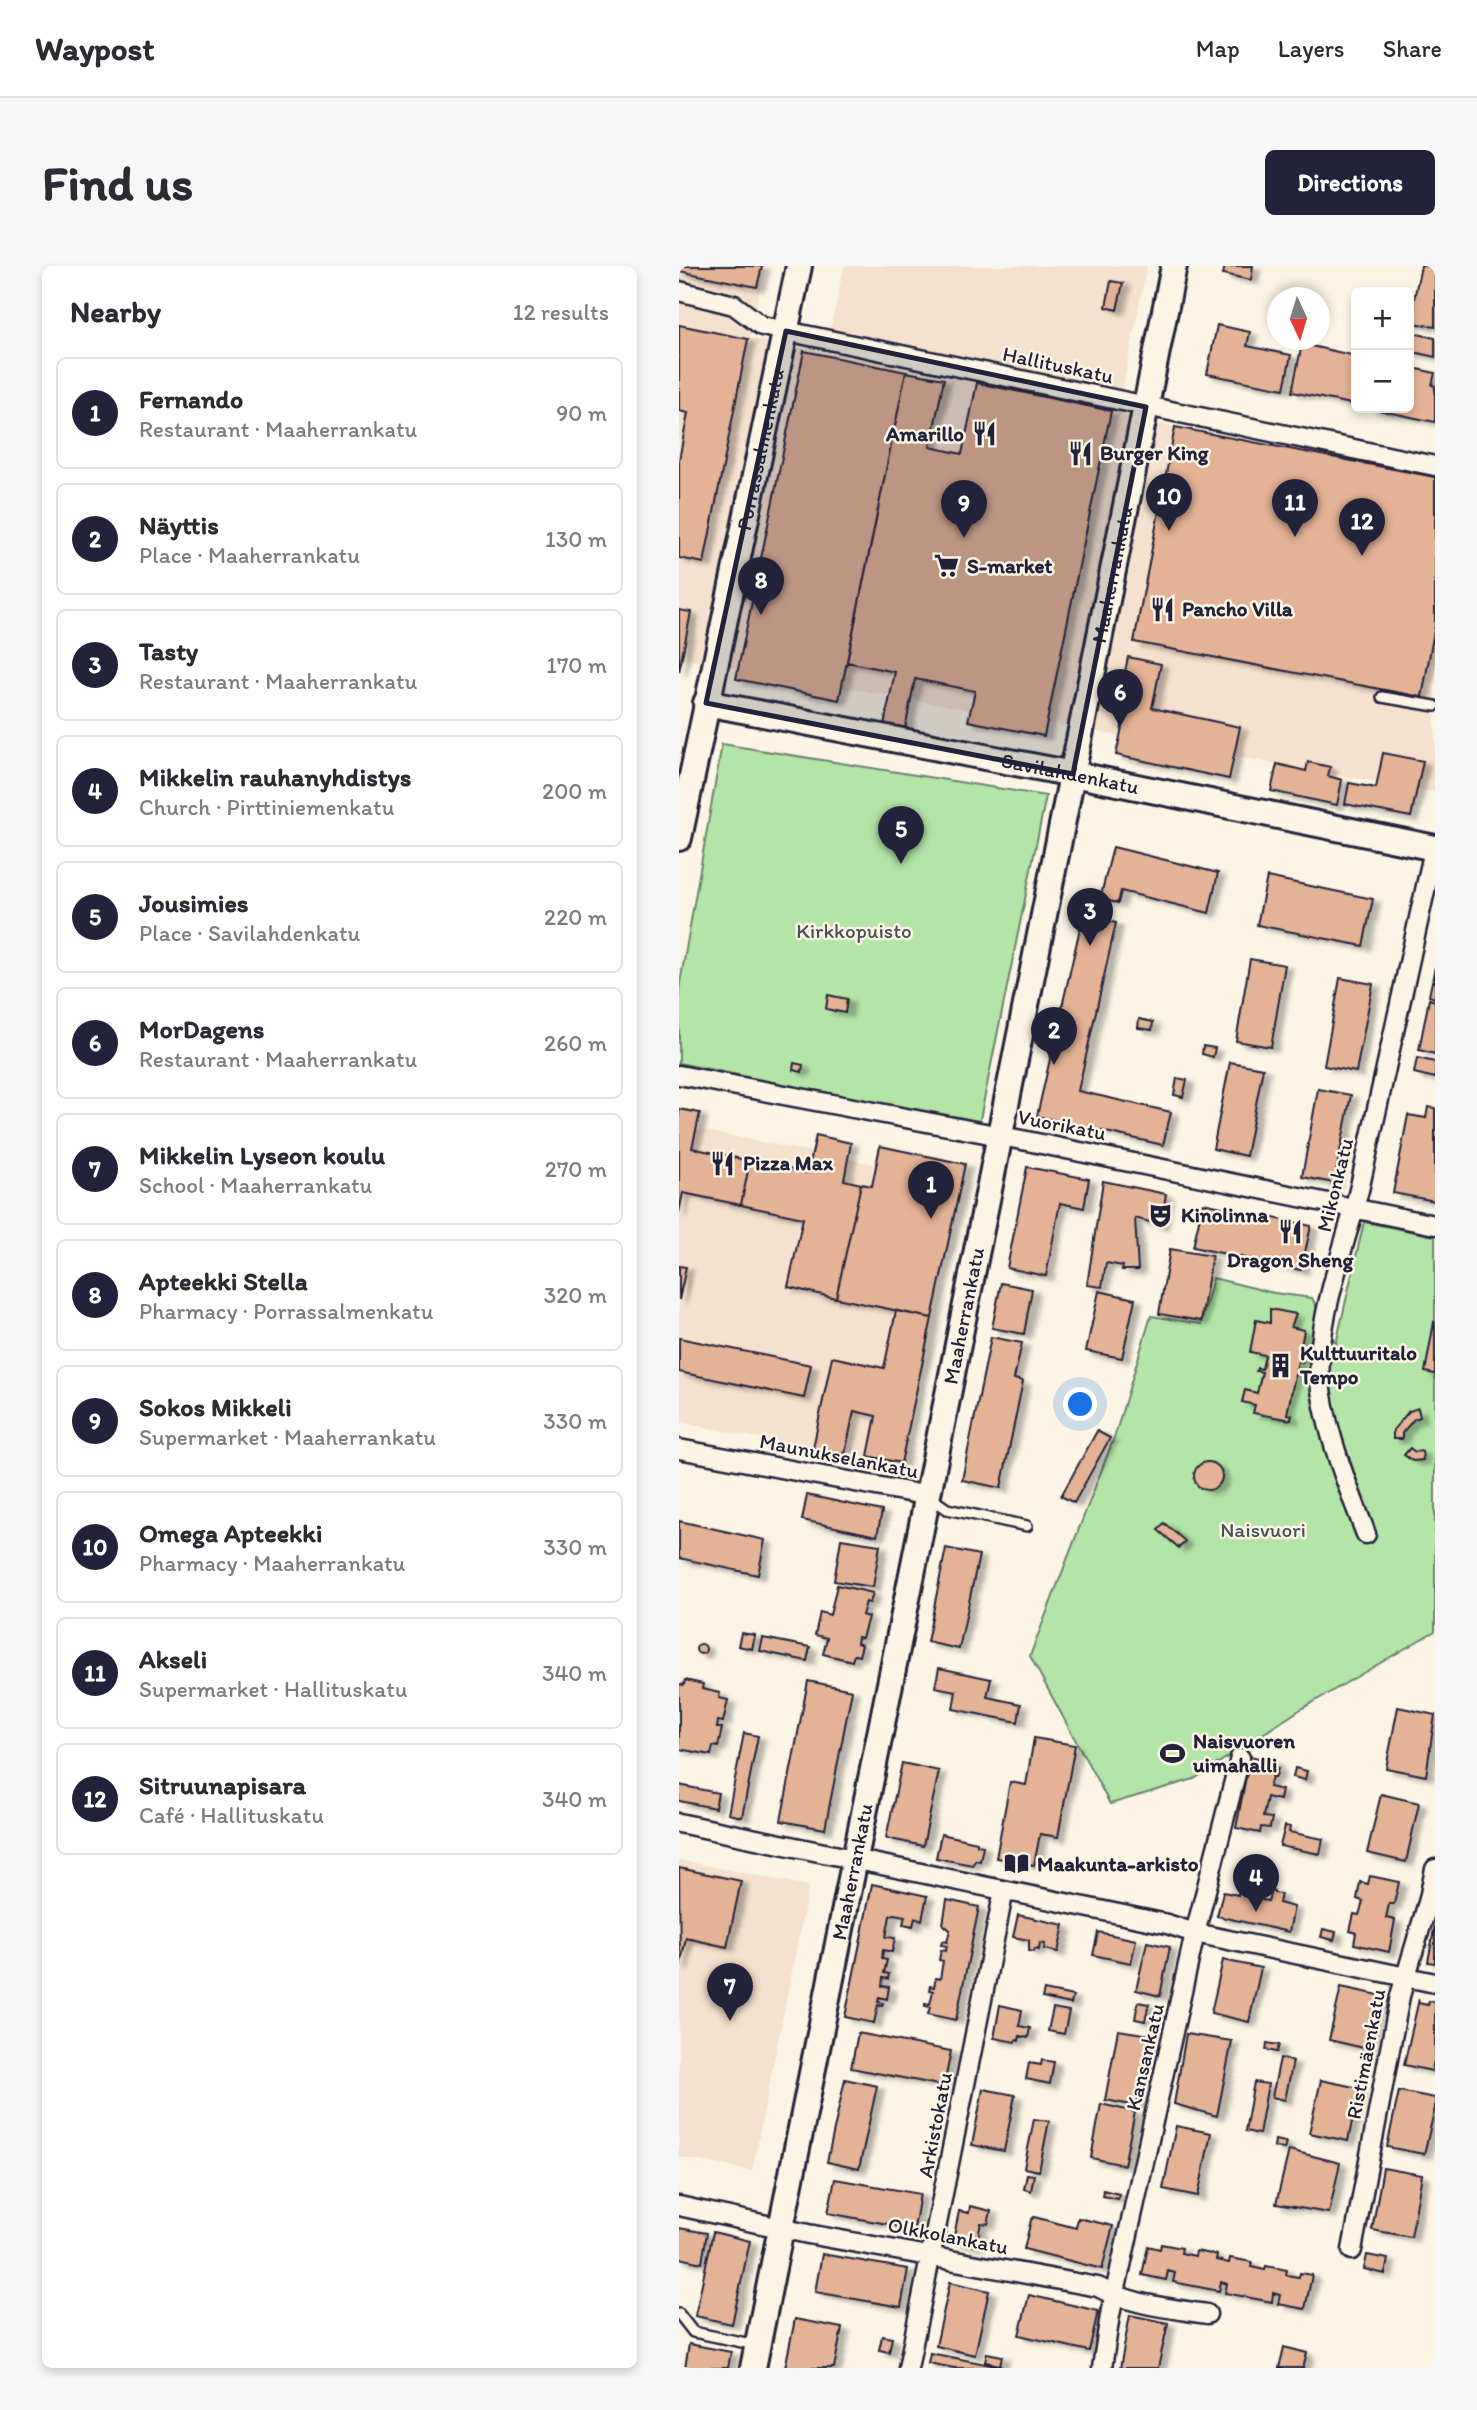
<!DOCTYPE html>
<meta charset="utf-8">
<style>
:root{--surface:#fff;--page:#f7f7f7;--text:#2b2b33;--muted:#7c7c81;--line:#e1e1e2;--accent:#22223b}
body{margin:0;font-family:Itim,sans-serif;background:var(--page);color:var(--text)}
.controls{position:absolute;right:21px;top:21px;display:grid;overflow:hidden;border-radius:10px;box-shadow:0 4px 10px #0003}
.controls button{width:63px;height:63px;display:grid;place-items:center;padding:0;border:0;border-bottom:2px solid var(--line);background:var(--surface);color:var(--text);font:35px sans-serif}
.compass{position:absolute;left:588px;top:21px;width:63px;height:63px;border-radius:50%;background:var(--surface);box-shadow:0 4px 10px #0003;rotate:176deg}
.you{position:absolute;left:402px;top:1139px;width:24px;height:24px;margin:-18px;border:5px solid #fff;border-radius:50%;background:#1a73e8;box-shadow:0 0 0 10px #1a73e833}
.badge{display:grid;place-items:center;width:46px;height:46px;border-radius:50%;background:var(--accent);color:#fff;font-size:23px;font-weight:700}
.pin{position:absolute;translate:-50% -58px;filter:drop-shadow(0 2px 4px #0008)}
.pin::after{content:'';position:absolute;top:37px;width:24px;height:21px;background:inherit;clip-path:polygon(0 0,100% 0,50% 100%)}
.list{margin:0;padding:0;list-style:none}
h2{display:flex;justify-content:space-between;align-items:center;height:91px;margin:0;padding:0 28px;font-size:30px}
h2 small{font-size:23px;font-weight:400;color:var(--muted)}
.list li{display:grid;grid-template-columns:46px 1fr auto;gap:21px;align-items:center;box-sizing:border-box;height:112px;margin:0 14px 14px;padding:0 14px;border:2px solid var(--line);border-radius:10px}
.list b{display:block;font-size:26px;white-space:nowrap}
.list p{margin:0;font-size:23px;white-space:nowrap;color:var(--muted)}
.list em{font-size:23px;font-style:normal;color:var(--muted)}
.map{position:relative;flex:none;width:756px;height:2102px;overflow:hidden;border-radius:10px}
header{display:flex;align-items:center;gap:42px;box-sizing:border-box;height:98px;padding:0 35px;background:var(--surface);border-bottom:2px solid var(--line)}
header strong{font-size:33px}
nav{display:flex;gap:38px;margin-inline-start:auto;font-size:24px}
.intro{display:flex;align-items:center;justify-content:space-between;box-sizing:border-box;height:168px;padding:0 42px}
h1{margin:0;font-size:49px}
.button{padding:18px 32px;border-radius:10px;background:var(--accent);color:#fff;font-size:24px;font-weight:700}
main{display:flex;gap:42px;padding:0 42px}
aside{flex:1;background:var(--surface);border-radius:10px;box-shadow:0 4px 10px #0003}
.map>svg:first-child{display:block}
</style>
<header>
<strong>Waypost</strong>
<nav><a>Map</a><a>Layers</a><a>Share</a></nav>
</header>
<div class="intro"><h1>Find us</h1><a class="button">Directions</a></div>
<main>
<aside>
<h2>Nearby<small>12 results</small></h2>
<ul class="list">
<li><span class="badge">1</span><div><b>Fernando</b><p>Restaurant · Maaherrankatu</p></div><em>90 m</em></li>
<li><span class="badge">2</span><div><b>Näyttis</b><p>Place · Maaherrankatu</p></div><em>130 m</em></li>
<li><span class="badge">3</span><div><b>Tasty</b><p>Restaurant · Maaherrankatu</p></div><em>170 m</em></li>
<li><span class="badge">4</span><div><b>Mikkelin rauhanyhdistys</b><p>Church · Pirttiniemenkatu</p></div><em>200 m</em></li>
<li><span class="badge">5</span><div><b>Jousimies</b><p>Place · Savilahdenkatu</p></div><em>220 m</em></li>
<li><span class="badge">6</span><div><b>MorDagens</b><p>Restaurant · Maaherrankatu</p></div><em>260 m</em></li>
<li><span class="badge">7</span><div><b>Mikkelin Lyseon koulu</b><p>School · Maaherrankatu</p></div><em>270 m</em></li>
<li><span class="badge">8</span><div><b>Apteekki Stella</b><p>Pharmacy · Porrassalmenkatu</p></div><em>320 m</em></li>
<li><span class="badge">9</span><div><b>Sokos Mikkeli</b><p>Supermarket · Maaherrankatu</p></div><em>330 m</em></li>
<li><span class="badge">10</span><div><b>Omega Apteekki</b><p>Pharmacy · Maaherrankatu</p></div><em>330 m</em></li>
<li><span class="badge">11</span><div><b>Akseli</b><p>Supermarket · Hallituskatu</p></div><em>340 m</em></li>
<li><span class="badge">12</span><div><b>Sitruunapisara</b><p>Café · Hallituskatu</p></div><em>340 m</em></li>
</ul>
</aside>
<div class="map">
<svg width="756" height="2102" viewBox="0 0 756 2102">
<defs>
<filter id="shadow"><feDropShadow dx="7" dy="4" stdDeviation="2" flood-color="#0004"/></filter>
</defs>
<rect width="100%" height="100%" fill="#fcf5e5"/>
<filter id="ink" filterUnits="userSpaceOnUse"><feTurbulence type="fractalNoise" baseFrequency=".0143" numOctaves="2"/><feDisplacementMap in="SourceGraphic" scale="14" xChannelSelector="R" yChannelSelector="G"/><feConvolveMatrix kernelMatrix="1 2 1 2 8 2 1 2 1" color-interpolation-filters="sRGB"/></filter>
<g filter="url(#ink)">
<path fill="#f5e1cd" fill-rule="evenodd" d="M0 0H86L71 72 436 144 448 151 496 161 756 211V526L0 392Z
M165 0H468L441 135 149 75ZM432 15 444 18 438 44 427 41Z
M0 860 267 912 210 1198 0 1156Z
M0 1594 130 1620 73 1905 0 1891Z"/>
<path fill="#b3e5a6" stroke="#6a8470" stroke-width="2" d="M43 478 367 530 300 858 0 797V723Z
M685 956 756 970V1365L619 1445 515 1513 431 1538 351 1390 436 1169 472 1050 522 1058 534 1012 595 1027 633 1032 657 1078Z"/>
<path fill="#e4b295" stroke="#22223b" stroke-width="2" filter="url(#shadow)" d="M0 0H83L78 21 0 5Z
M546 0H574L572 14 544 8Z
M742 0H756V61L730 56Z
M432 15 444 17 438 44 427 41Z
M0 59 69 73 25 297 0 292V194L9 147 0 145Z
M538 59 571 66 568 80 612 89 605 123 528 108Z
M730 66 756 72V91L730 85Z
M623 78 677 90V139L613 126Z
M125 85 227 106 160 434 57 413Z
M730 101 756 107 753 119 756 120V156L689 142H730Z
M227 106 265 113 251 181 283 188 298 117 432 145 365 470 289 455 296 425 236 413 226 463 205 459 216 406 168 396Z
M496 161 756 211V360L743 431 455 376Z
M0 344 12 346 0 406Z
M449 391 482 398 473 442 561 461 550 513 437 489 448 438 440 436Z
M704 487 744 495 732 551 666 538 670 517 697 522Z
M629 496 651 501 649 510 663 514 658 539 592 525 598 498 627 505Z
M434 581 539 607 530 647 442 625 439 637 421 633Z
M588 611 694 633 684 680 578 659Z
M404 649 437 657 399 825 492 846 484 879 358 850Z
M571 693 606 699 592 781 557 775Z
M756 701V732L750 730Z
M661 712 694 718 677 806 645 800Z
M149 729 168 733 166 747 147 743Z
M750 733 756 735V788L740 784Z
M460 753 474 756 473 764 459 762Z
M524 780 536 782 534 791 523 788Z
M738 792 756 796V812L735 807Z
M551 796 584 802 567 890 534 883Z
M115 797 124 799 123 806 114 804Z
M498 812 508 814 504 831 495 829Z
M639 823 672 829 655 917 623 911Z
M749 841 756 842V935L714 927 729 849 747 852Z
M0 843 21 847 13 882 71 895 62 939 4 927 0 947Z
M137 869 172 877 165 914 182 918 157 1032 109 1021 124 952 62 939 71 895 129 907Z
M201 880 286 898 253 1052 157 1032 182 918 193 920Z
M348 901 410 913 405 942 381 937 367 1010 328 1002Z
M424 915 487 928 482 959 456 952 459 1004H443L444 1000 427 997 423 1021 408 1019Z
M524 937 632 960 622 1004 514 981Z
M491 983 533 990 522 1055 480 1048Z
M0 1000 7 1001 0 1034Z
M322 1017 353 1023 345 1068 313 1062Z
M420 1025 456 1033 443 1092 407 1085Z
M591 1043 617 1048 612 1061 625 1064 621 1086 625 1087 624 1093V1096L619 1095 608 1148 613 1149 612 1154 574 1147 576 1139 563 1136 566 1124 578 1127 583 1106 577 1105 578 1102 583 1103 586 1089 571 1086 577 1054 591 1057Z
M217 1045 253 1052 222 1197 189 1190 197 1150 175 1145 166 1188 134 1182 153 1091 205 1102Z
M755 1056 756 1057V1108L746 1106Z
M312 1071 343 1077 335 1113 344 1115 322 1222 283 1214Z
M0 1072 132 1099 125 1132 0 1106Z
M739 1142 741 1151 735 1153 723 1167V1173H714V1164L730 1145Z
M418 1165 431 1172 395 1237 382 1230Z
M731 1182 736 1186 743 1185 744 1194 734 1195 725 1189Z
M515 1210a14 14 0 1 1 28 0a14 14 0 1 1-28 0Z
M128 1229 203 1245 198 1270 123 1254Z
M0 1255 86 1274 79 1309 0 1292Z
M485 1257 506 1275 500 1282 479 1264Z
M162 1273 201 1279 194 1321 155 1315Z
M267 1282 300 1289 280 1383 248 1376Z
M158 1319 194 1327 191 1337 187 1336 183 1349 189 1351 183 1372 179 1371 178 1377 183 1379 180 1390 175 1389 173 1395 144 1388 148 1372 136 1369 141 1346 151 1349Z
M62 1367 76 1369 73 1383 59 1380Z
M84 1372 131 1381 128 1395 81 1385Z
M17 1383a5 5 0 1 1 10 0a5 5 0 1 1-10 0Z
M260 1402 312 1413 308 1431 342 1438 339 1456 274 1443 277 1425 256 1421Z
M6 1414 24 1418 23 1423 41 1427 40 1432 49 1434 44 1456 39 1455 38 1462H43L39 1481 34 1480 32 1489 0 1483V1418L5 1419Z
M129 1415 173 1424 146 1563 102 1555Z
M719 1441 756 1449 747 1510 707 1502Z
M65 1467 79 1470 63 1551 49 1548Z
M355 1472 396 1479 379 1571 361 1568 355 1599 317 1592 331 1516 347 1519Z
M571 1490 596 1496 595 1501 599 1502 597 1511H593L590 1521 603 1524 601 1534 588 1531 584 1551 593 1552 591 1562 582 1561 581 1567 557 1562Z
M223 1497 260 1505 244 1580 207 1572Z
M616 1502 628 1505 626 1514 614 1511Z
M0 1519 39 1527 36 1542 0 1535Z
M702 1528 740 1537 727 1596 688 1587Z
M606 1560 611 1561 610 1566 644 1573 641 1588 601 1580Z
M262 1568 298 1576V1579L304 1580 301 1595 297 1594 293 1599 257 1592Z
M0 1602 62 1615 48 1681 7 1672 1 1701Z
M691 1610 720 1616 715 1638H710L707 1652 716 1654 710 1686 675 1678 677 1667 671 1665 675 1648 680 1649 684 1635 678 1633 681 1616 689 1618Z
M193 1618 248 1630 243 1654 236 1652 234 1660 224 1658 226 1650 215 1648 211 1650 207 1671 216 1672 213 1686 204 1684 203 1693 208 1694 205 1707 210 1708 209 1713 204 1712 203 1720 210 1721 208 1733 200 1731 199 1736 204 1737 203 1740 199 1739 195 1757 166 1751Z
M568 1618 571 1619 569 1631 589 1635 592 1624 595 1625V1627L602 1628 600 1637 615 1641 610 1666 538 1650 544 1626 559 1629 561 1619 568 1620Z
M268 1634 300 1641 277 1754 249 1748 251 1741 246 1740V1737L251 1738 254 1725 250 1724 251 1720 255 1721 257 1712 261 1713 264 1695 260 1694 262 1684 267 1685 268 1680 262 1679 263 1675 268 1676 271 1664 264 1658Z
M339 1649 385 1659 379 1686 365 1683 366 1678 361 1677 360 1684 356 1683 355 1686 350 1685V1674L334 1671Z
M756 1658V1697L749 1696Z
M644 1663 657 1666 655 1674 642 1671Z
M419 1666 457 1674 452 1697 414 1689Z
M468 1676 491 1681 481 1730 457 1724Z
M544 1694 582 1702 570 1756 532 1747Z
M662 1721 700 1729 689 1783 650 1774Z
M365 1724 394 1730 392 1738 363 1732Z
M740 1733 739 1737 749 1739 750 1735 756 1736V1790L753 1805 725 1799Z
M459 1736 470 1738 466 1755 456 1753Z
M321 1739 343 1744 340 1760 351 1762 349 1772 341 1770 340 1775 337 1774 336 1776 315 1772Z
M374 1742 390 1745 385 1768 369 1765Z
M439 1764 471 1769 458 1840 426 1834Z
M179 1767 272 1785 265 1820 172 1802Z
M507 1768 553 1775 538 1850 495 1838Z
M588 1777 600 1779 598 1786 587 1784Z
M601 1792 614 1795 606 1834 593 1831Z
M363 1794 375 1796 371 1818 347 1813 350 1797 362 1799Z
M166 1813 198 1820 180 1903 148 1896Z
M642 1814 680 1822 669 1875 630 1867Z
M575 1816 589 1818 580 1868 566 1865Z
M304 1823 336 1829 325 1885 293 1879Z
M720 1825 756 1832V1842L745 1888 708 1881Z
M422 1838 456 1846 445 1899 412 1892Z
M355 1853 370 1855 360 1905 345 1902Z
M497 1860 532 1867 519 1930 484 1923Z
M596 1874 607 1876 605 1883 595 1881Z
M610 1884 661 1897 650 1947 597 1938Z
M704 1902 743 1909 732 1971 693 1964Z
M348 1908 355 1909 352 1925 345 1923Z
M156 1913 241 1928 235 1963 149 1947Z
M424 1924 440 1928 439 1933 423 1930Z
M291 1940 312 1945 309 1958 302 1957 297 1980 274 1975 280 1945 290 1947Z
M355 1951 397 1962 399 1952 434 1960 423 2003 345 1983 352 1954Z
M0 1962 28 1967 23 1997 0 1992Z
M34 1966 71 1975 53 2058 16 2050Z
M482 1978 503 1982 502 1987 516 1990 517 1985 538 1989 537 1994 550 1997 551 1992 573 1996 572 2001 586 2004 587 2000 608 2004 607 2009 620 2011 621 2007 633 2009 626 2043 599 2038 601 2029 594 2027 593 2036 546 2027 548 2018 542 2016 540 2025 494 2016 496 2007 489 2005 487 2014 463 2009 469 1980 481 1983Z
M143 1988 229 2003 222 2041 136 2026Z
M688 1989 709 1993 706 2008 685 2003Z
M271 2016 310 2025 296 2089 257 2080Z
M350 2029 419 2045 410 2085 340 2069Z
M451 2049 489 2057 479 2102H441Z
M116 2053 163 2062 155 2102H106Z
M203 2070 213 2072 210 2086 200 2084Z
M10 2078 52 2086 49 2102H6Z
M605 2081 628 2087 624 2102H600Z
M251 2087 322 2101 321 2102H275L249 2097Z
M308 2087 323 2090 321 2099 306 2096Z"/>
<g fill="none" stroke-linecap="round" stroke-linejoin="round">
<defs>
<path id="lane" d="M703 431 756 440
M251 1231 268 1243 348 1260
M0 2048 14 2066 77 2079"/>
<path id="street" d="M0 25 55 39 83 60 756 200
M0 809 348 875 756 959
M0 1183 250 1230
M687 1268C669 1221 650 1174 642 1124 633 1065 667 978 681 920L756 579
M0 1557 488 1658 516 1667 756 1717
M0 1940 129 1968 419 2021C452 2039 491 2042 528 2048
M673 1984 721 1730 750 1633 756 1603
M229 2102 325 1624
M423 2102 431 2049 516 1667 561 1492"/>
<g id="secondary">
<path id="s1" d="M27 437 394 508 756 582"/>
<path id="s2" d="M0 572 120 0"/>
<path id="s3" d="M74 2102 495 0"/>
</g>
</defs>
<use href="#lane" stroke="#22223b" stroke-width="14"/>
<use href="#street" stroke="#22223b" stroke-width="23"/>
<use href="#secondary" stroke="#22223b" stroke-width="30"/>
<use href="#lane" stroke="#fcf5e5" stroke-width="9"/>
<use href="#street" stroke="#fcf5e5" stroke-width="18"/>
<use href="#secondary" stroke="#fcf5e5" stroke-width="24"/>
</g>
</g>
<path fill="#22223b" fill-opacity="0.2" stroke="#22223b" stroke-width="5" stroke-linejoin="round" d="M107 65 467 141 394 508 27 437Z"/>
<defs>
<symbol id="restaurant-bare" viewBox="-9 -9 18 18"><path d="M-5-6h1v4h1v-4h1v4h1v-4h1v5L-1.5 .5V6h-2V.5L-5-1ZM5-6V6H3V1.5H1.5Q1.5-4 5-6Z" fill="#22223b" stroke="#fcf5e5" stroke-width="2.5" paint-order="stroke"/></symbol>
<symbol id="supermarket-bare" viewBox="-9 -9 18 18"><path d="M-6-5.5h2.5l.6 2H6L4.5 2H-2.5L-4.4-4H-6ZM-1.5 3.2a1.3 1.3 0 1 0 .1 0ZM3 3.2a1.3 1.3 0 1 0 .1 0Z" fill="#22223b" stroke="#fcf5e5" stroke-width="2.5" paint-order="stroke"/></symbol>
<symbol id="theatre-bare" viewBox="-9 -9 18 18"><path d="M-5-5.5Q0-4 5-5.5V0Q5 5 0 6Q-5 5-5 0ZM-3.3-2.5H-1v1.5H-3.3ZM1-2.5H3.3v1.5H1ZM-2.8 1Q0 5.5 2.8 1Z" fill="#22223b" stroke="#fcf5e5" stroke-width="2.5" paint-order="stroke"/></symbol>
<symbol id="building-bare" viewBox="-9 -9 18 18"><path d="M-4-6H4V6H1V3H-1V6H-4ZM-2.5-4.3h1.7v1.8h-1.7ZM.8-4.3h1.7v1.8H.8ZM-2.5-1h1.7V.8h-1.7ZM.8-1h1.7V.8H.8Z" fill="#22223b" stroke="#fcf5e5" stroke-width="2.5" paint-order="stroke"/></symbol>
<symbol id="stadium-bare" viewBox="-9 -9 18 18"><path d="M0-5a6.5 5 0 1 0 0 10a6.5 5 0 1 0 0-10ZM-3.5-1.8h7v3.6h-7Z" fill="#22223b" stroke="#fcf5e5" stroke-width="2.5" paint-order="stroke"/></symbol>
<symbol id="library-bare" viewBox="-9 -9 18 18"><path d="M-6-4Q-3-5.5-.7-3.5V5Q-3 3-6 4ZM6-4Q3-5.5 .7-3.5V5Q3 3 6 4Z" fill="#22223b" stroke="#fcf5e5" stroke-width="2.5" paint-order="stroke"/></symbol>
</defs>
<g fill-rule="evenodd">
<use href="#restaurant-bare" x="288" y="150" width="35" height="35"/>
<use href="#restaurant-bare" x="384" y="170" width="35" height="35"/>
<use href="#supermarket-bare" x="250" y="282" width="35" height="35"/>
<use href="#restaurant-bare" x="466" y="326" width="35" height="35"/>
<use href="#restaurant-bare" x="26" y="880" width="35" height="35"/>
<use href="#theatre-bare" x="464" y="932" width="35" height="35"/>
<use href="#restaurant-bare" x="594" y="948" width="35" height="35"/>
<use href="#building-bare" x="584" y="1082" width="35" height="35"/>
<use href="#stadium-bare" x="476" y="1470" width="35" height="35"/>
<use href="#library-bare" x="320" y="1580" width="35" height="35"/>
</g>
<g text-anchor="middle" stroke-width="5" stroke-linejoin="round" paint-order="stroke">
<g font-size="21" fill="#22223b" stroke="#fcf5e5">
<text transform="translate(379 99) rotate(12)" y="7">Hallituskatu</text>
<text dy="7" stroke="none"><textPath href="#s2" startOffset="397">Porrassalmenkatu</textPath></text>
<text dy="7" stroke="none"><textPath href="#s3" startOffset="1829">Maaherrankatu</textPath></text>
<text dy="7" stroke="none"><textPath href="#s1" startOffset="371">Savilahdenkatu</textPath></text>
<text transform="translate(383 859) rotate(11)" y="7">Vuorikatu</text>
<text transform="translate(656 919) rotate(-76)" y="7">Mikonkatu</text>
<text dy="7" stroke="none"><textPath href="#s3" startOffset="1073">Maaherrankatu</textPath></text>
<text transform="translate(160 1190) rotate(11)" y="7">Maunukselankatu</text>
<text dy="7" stroke="none"><textPath href="#s3" startOffset="506">Maaherrankatu</textPath></text>
<text transform="translate(687 1788) rotate(-79)" y="7">Ristimäenkatu</text>
<text transform="translate(466 1791) rotate(-77)" y="7">Kansankatu</text>
<text transform="translate(256 1859) rotate(-79)" y="7">Arkistokatu</text>
<text transform="translate(269 1970) rotate(11)" y="7">Olkkolankatu</text>
</g>
<g font-size="21" font-weight="bold" fill="#22223b" stroke="#fcf5e5" text-anchor="start">
<text x="285" y="175" text-anchor="end">Amarillo</text>
<text x="421" y="194">Burger King</text>
<text x="288" y="307">S-market</text>
<text x="503" y="350">Pancho Villa</text>
<text x="64" y="904">Pizza Max</text>
<text x="502" y="956">Kinolinna</text>
<text x="611" y="1001" text-anchor="middle">Dragon Sheng</text>
<text x="621" y="1094">Kulttuuritalo<tspan x="621" dy="24">Tempo</tspan></text>
<text x="514" y="1482">Naisvuoren<tspan x="514" dy="24">uimahalli</tspan></text>
<text x="358" y="1605">Maakunta-arkisto</text>
</g>
<g font-size="21" fill="#465356" stroke="#fcf5e5">
<text x="175" y="672">Kirkkopuisto</text>
<text x="584" y="1271">Naisvuori</text>
</g>
</g>
</svg>
<div class="controls">
<button>+</button>
<button>−</button>
</div>
<svg class="compass" viewBox="-18 -18 36 36"><path d="M0-13l5 13h-10z" fill="#e53935"/><path d="M0 13l5-13h-10z" fill="#7c7c81"/></svg>
<div class="you"></div>
<div class="pin badge" style="left:252px;top:953px">1</div>
<div class="pin badge" style="left:375px;top:799px">2</div>
<div class="pin badge" style="left:411px;top:680px">3</div>
<div class="pin badge" style="left:577px;top:1646px">4</div>
<div class="pin badge" style="left:222px;top:598px">5</div>
<div class="pin badge" style="left:441px;top:461px">6</div>
<div class="pin badge" style="left:51px;top:1755px">7</div>
<div class="pin badge" style="left:82px;top:349px">8</div>
<div class="pin badge" style="left:285px;top:272px">9</div>
<div class="pin badge" style="left:490px;top:265px">10</div>
<div class="pin badge" style="left:616px;top:271px">11</div>
<div class="pin badge" style="left:683px;top:290px">12</div>
</div>
</main>
